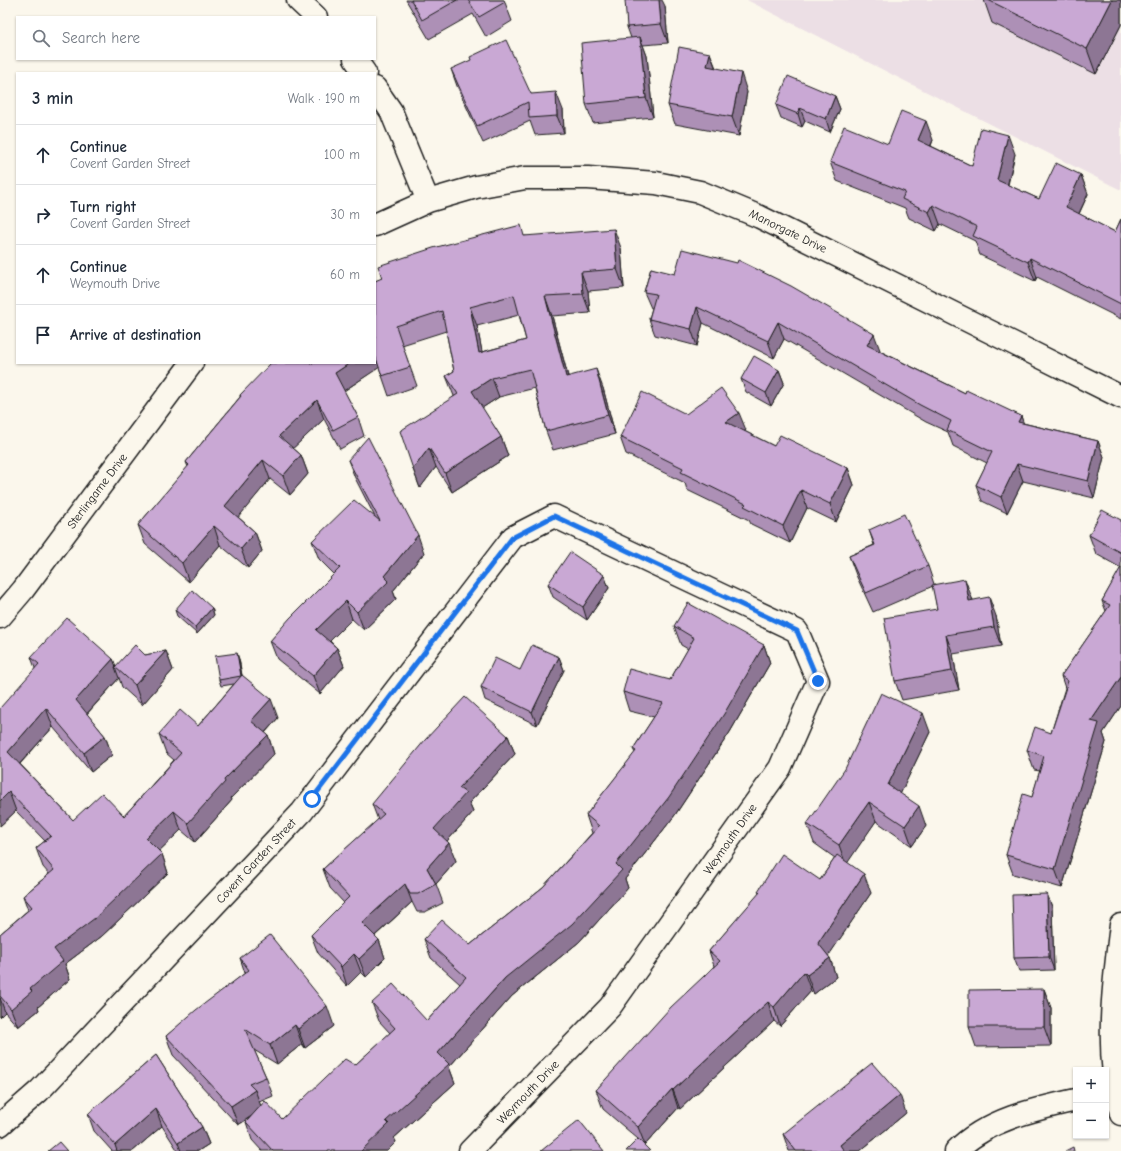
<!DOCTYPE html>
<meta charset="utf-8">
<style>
:root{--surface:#fff;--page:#f6f6f7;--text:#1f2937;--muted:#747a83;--line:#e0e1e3}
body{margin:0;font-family:"Comic Neue",sans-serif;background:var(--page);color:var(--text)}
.controls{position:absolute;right:12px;bottom:12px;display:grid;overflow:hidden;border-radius:0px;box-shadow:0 1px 3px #0004}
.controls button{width:36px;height:36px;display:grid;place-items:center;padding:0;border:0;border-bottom:1px solid var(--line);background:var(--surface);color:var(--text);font:20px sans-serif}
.stop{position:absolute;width:12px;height:12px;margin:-9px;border:3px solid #1a73e8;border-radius:50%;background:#fff}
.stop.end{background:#1a73e8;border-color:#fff;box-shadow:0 1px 4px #0008}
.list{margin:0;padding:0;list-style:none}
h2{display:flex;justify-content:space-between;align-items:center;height:52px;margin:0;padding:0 16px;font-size:17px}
h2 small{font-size:13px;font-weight:400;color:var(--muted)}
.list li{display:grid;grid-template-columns:26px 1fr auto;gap:12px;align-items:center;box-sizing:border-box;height:60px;padding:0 16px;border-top:1px solid var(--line)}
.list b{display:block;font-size:15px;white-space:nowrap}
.list p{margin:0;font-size:13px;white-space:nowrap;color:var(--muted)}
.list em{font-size:13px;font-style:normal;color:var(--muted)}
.icon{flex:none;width:22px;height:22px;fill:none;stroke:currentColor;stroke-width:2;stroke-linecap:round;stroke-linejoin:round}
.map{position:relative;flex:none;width:1121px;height:1151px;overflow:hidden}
.search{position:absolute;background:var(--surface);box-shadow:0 1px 3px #0004;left:16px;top:16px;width:360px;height:44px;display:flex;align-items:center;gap:10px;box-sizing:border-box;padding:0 14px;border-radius:0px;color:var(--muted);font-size:15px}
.panel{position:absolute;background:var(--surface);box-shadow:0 1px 3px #0004;left:16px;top:72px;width:360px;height:292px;border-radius:0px}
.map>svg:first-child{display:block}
</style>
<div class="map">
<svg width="1121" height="1151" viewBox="0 0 1121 1151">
<rect width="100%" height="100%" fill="#fbf7ec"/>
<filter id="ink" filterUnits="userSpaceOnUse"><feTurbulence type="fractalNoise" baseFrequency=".025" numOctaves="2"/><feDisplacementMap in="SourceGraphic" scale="8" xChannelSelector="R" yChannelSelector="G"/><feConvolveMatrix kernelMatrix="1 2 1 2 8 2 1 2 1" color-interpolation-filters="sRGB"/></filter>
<g filter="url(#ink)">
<path fill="#ecdfe5" d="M747 0H1121V190L899 78Z"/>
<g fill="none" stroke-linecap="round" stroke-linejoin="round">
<defs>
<path id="street" d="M298 0 316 17
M355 59 365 73
M375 88 391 111 428 201
M375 225 428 201 476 187 525 178H588L656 183 700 192 760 217 1121 397
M0 617 23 590 192 363
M1121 925C1113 988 1105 1051 1121 1114
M0 1125 39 1091 302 812 513 537 554 516 797 631 818 681 780 768 610 1007 470 1151
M956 1151C986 1120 1035 1109 1076 1100"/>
</defs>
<use href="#street" stroke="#1c1c1c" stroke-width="25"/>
<use href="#street" stroke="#fbf7ec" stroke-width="22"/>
</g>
<path fill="#ad90b6" stroke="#1c1c1c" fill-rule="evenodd" d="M406 0H504L512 21 486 37 473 14 429 39Z
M984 0H1121V25L1096 74 992 23Z
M665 6 668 43 643 45 647 56 653 117 593 123 586 104 631 38 627 27Z
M710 53 716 68 747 92 739 136 675 124 668 105Z
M451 69 531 94 563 110 564 133 535 135 530 121 483 143 457 86Z
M835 96 840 109 830 132 805 121 802 127 781 118 776 105Z
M933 140 931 146 972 166 1015 154 1008 185 1039 199 1081 175 1088 194 1079 214 1115 232 1121 219V319L1037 277 1035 281 980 255 975 241 940 224 936 231 909 218 905 208 837 181 830 162 888 144Z
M525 236 621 248 624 288 588 291 590 313 552 316 568 376 603 388 615 434 553 450 546 431 535 388 499 397 482 408 501 437 508 456 452 492 436 467 420 488 413 469 454 396 446 376 454 371 446 331 402 345 417 386 389 396 379 367 344 391 358 417 364 436 340 449 324 419 293 448 301 455 308 474 290 495 270 479 238 517 255 532 262 551 248 568 220 545 189 582 145 544 138 525 188 467 186 462 240 397V395L375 281ZM519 315 526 340 482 352 477 326Z
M651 268 880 350V351L965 393 1021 416 1023 423 1098 441 1104 457 1094 498 1023 481 1007 513 982 501 976 485 987 463 953 446 948 432 926 422 784 339 774 358 703 323 697 346 655 335 649 319 652 308H651L644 292Z
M779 370 784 383 771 406 746 392 741 379Z
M686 414 746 430 744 431 774 446 848 468 854 485 836 522 807 508 790 543 751 524 749 520 687 490 685 483 626 454 620 437Z
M348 460 424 553 393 591 396 599 364 630 352 619 330 641 337 648 344 666 320 694 277 659 270 641 334 574 319 559 312 541 375 517 355 478Z
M1121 520V706L1103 733 1106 742 1062 888 1013 874 1006 855 1032 797 1040 771 1034 770 1027 750 1051 733 1065 688 1061 676 1106 611 1102 601 1121 568 1096 554 1089 535Z
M869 530 928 566 934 584 972 598 973 600 996 616 1001 646 953 654 959 690 902 700 895 681 937 609 933 586 873 612 856 575 849 556 874 545Z
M604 575 609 588 587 620 553 597 548 584Z
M212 608 214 615 197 634 177 616 175 610Z
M674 626 764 645 770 663 730 732 675 815 625 879 628 888 579 942 512 996 449 1067 455 1083 394 1138 396 1142 387 1151H262L252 1140 246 1122 251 1117 238 1125 173 1055 166 1036 245 973 240 958 334 1026 305 1048 302 1044 277 1064 254 1050 266 1077 273 1096 259 1102 261 1106 282 1119 355 1065 390 1033 379 1021 372 1003 427 1021 460 984 431 958 424 939 470 945 543 887 592 833 586 815 635 753 633 749 654 717 629 711 623 692 670 680 688 649 681 645Z
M166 651 173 670 142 705 122 687 119 678 87 714 105 736 112 755 91 772 53 727 20 764 73 820 124 816 174 760 166 753 159 734 198 726 234 684 221 686 219 680 239 659 242 675 278 718 265 733 268 735 274 754 231 798 232 800 195 842 181 830 159 851 162 854 168 873 102 936 65 964 70 979 38 1007 39 1010 18 1027 5 1012 0 1017V934L28 910 23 896 49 874 43 867 36 848 45 841 16 811 0 826 35 668 31 657 113 659 116 667 145 655Z
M559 657 564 670 537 725 485 700 481 687 520 670Z
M930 732 900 794 926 826 912 846 876 821 847 862 871 893 828 956 830 958 836 977 814 994 811 991 780 1026 774 1021 680 1109 678 1108 645 1145 603 1109 596 1090 714 966 709 951 759 894 758 891 820 880 835 858 814 843 807 824Z
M508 736 515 754 469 803 473 812 447 841 456 861 436 884 443 903 425 912H417L412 902 375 936 379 940 385 958 366 977 361 972 347 986 318 953 311 935 344 903 330 888 323 869 378 820 372 804Z
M1047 894 1052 907 1054 970 1019 971 1014 958Z
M1044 989 1051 1008V1046L976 1047 969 1027Z
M156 1055 202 1127 209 1144 198 1151H178L162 1126 133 1151H112L94 1131 88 1114Z
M906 1113 860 1151H789L783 1134Z"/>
<path fill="#8d7694" stroke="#1c1c1c" d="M659 0H662L665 6 668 43 661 24Z
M1112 0H1121V25L1096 74 1087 49Z
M640 37 647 56 653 117 646 98Z
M710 53 717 72 707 66Z
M741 73 747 92 739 136 732 117Z
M556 92 563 110 564 133 557 116Z
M835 96 840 109 830 132 826 119Z
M800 108 805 121 802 127 798 114Z
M926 121 933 140 925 159 918 140Z
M1008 135 1015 154 1004 199 997 180Z
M1081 175 1088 194 1073 226 1066 207Z
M933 205 940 224 936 231 929 212Z
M614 229 621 248 624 288 617 269Z
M1030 258 1037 277 1035 281 1028 262Z
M581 272 588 291 590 313 583 294Z
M545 296 552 316 573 396 566 377Z
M470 307 477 326 486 372 479 353Z
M697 307 703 323 697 346 691 329Z
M778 322 784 339 774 358 768 341Z
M874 334 880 350 873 362 867 345Z
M375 354 380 367 342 392 335 373 350 363H375Z
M596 369 603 388 615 434 608 415Z
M779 370 784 383 771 406 766 393Z
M492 378 499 397 479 410 472 391Z
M317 400 324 419 286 455 279 436Z
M739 413 746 430 733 440 726 422Z
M1021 416 1027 433 1018 422Z
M501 437 508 456 452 492 445 473Z
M1098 441 1104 457 1094 498 1088 481Z
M429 448 436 467 420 488 413 469Z
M301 455 308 474 290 495 283 476Z
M263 460 270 479 232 525 225 506Z
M1017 464 1023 481 1007 513 1001 497Z
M848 468 854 485 836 522 830 504Z
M801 490 807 508 790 543 783 526Z
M214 526 220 545 189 582 182 563Z
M255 532 262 551 248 568 241 549Z
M418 535 424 553 393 591 396 599 364 630 357 612 384 576Z
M604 575 609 588 587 620 583 607Z
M965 579 972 598 976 620 969 601Z
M989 597 996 616 1001 646 994 627Z
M346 601 352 619 323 648 316 630Z
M212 608 214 615 197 634 195 627Z
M946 635 953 654 959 690 952 671Z
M764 645 770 663 730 732 675 815 625 879 628 888 579 942 512 996 449 1067 455 1083 394 1138 396 1142 387 1151H361L438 1053 505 978 616 864Z
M337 648 344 666 320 694 313 676Z
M166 651 173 670 142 705 135 685Z
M237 653 239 659 243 682 241 676Z
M559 657 564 670 537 725 532 712Z
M113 659 117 669 115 667 119 678 82 719 76 700Z
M1121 677V706L1103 733 1106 742 1062 888 1055 869 1091 721Z
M271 699 278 718 258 740 251 721Z
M46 708 53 727 14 770 8 752Z
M923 713 930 732 895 805 888 785Z
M268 735 274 754 231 798 232 800 195 842 188 823 224 780Z
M105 736 112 755 91 772 84 753Z
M508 736 515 754 469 803 473 812 441 848 434 829 459 788Z
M9 792 16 811 0 826V801Z
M869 802 876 821 846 865 839 845Z
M919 806 926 826 912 846 905 826Z
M174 811 181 830 153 857 146 838Z
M449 843 456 861 436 884 427 868Z
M162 854 168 873 102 936 65 964 70 979 38 1007 39 1010 18 1027 11 1009 30 989 54 949Z
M864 874 871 893 825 961 818 943Z
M405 884 412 902 369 941 362 923Z
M1047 894 1052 907 1054 970 1049 957Z
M379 940 385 958 366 977 359 959Z
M354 954 361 972 347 986 341 967Z
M830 958 836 977 814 994 807 975Z
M804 972 811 991 780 1026 774 1007Z
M1044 989 1051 1008V1046L1044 1027Z
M0 998 5 1012 0 1017Z
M768 1002 774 1021 680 1109 673 1090Z
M327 1006 334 1026 305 1048 298 1029Z
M295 1025 302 1044 277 1064 270 1045Z
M672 1089 678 1108 645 1145 638 1127Z
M255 1090 262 1109 238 1125 231 1106Z
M900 1095 906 1113 860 1151H842L840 1145Z
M156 1109 162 1126 133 1151H117L115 1145Z
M202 1127 209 1144 198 1151H181L178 1143Z"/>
<path fill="#c9a8d4" stroke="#1c1c1c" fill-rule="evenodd" d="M411 0H457L422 20Z
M468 0H504L505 2 479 17Z
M625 0H659L661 24 627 27Z
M988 0H1112L1087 49Z
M640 37 646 98 586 104 581 43Z
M506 40 531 94 556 92 557 116 529 118 528 102 477 126 451 69 471 60 470 57Z
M679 47 710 53 707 66 741 73 732 117 668 105Z
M788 76 835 96 826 119 800 108 798 114 776 105Z
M901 111 926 121 918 140 972 166 981 128 1008 135 997 180 1039 199 1056 163 1081 175 1066 207 1115 232 1121 219V304L1030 258 1028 262 973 236 977 227 933 205 929 212 902 199 905 192 830 162 844 126 888 144Z
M521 225 524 236 614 229 617 269 581 272 583 294 545 296 566 377 596 369 608 415 546 431 530 369 492 378 472 391 501 437 445 473 429 448 413 469 400 431 458 394 446 376 454 371 442 311 396 326 410 367 382 376 375 355V281L382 278 378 266 433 248ZM514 295 526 340 479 353 470 307Z
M682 249 737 263 738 260 791 286 874 334 867 345 965 393 966 390 1021 416 1018 422 1098 441 1088 481 1017 464 1001 497 976 485 992 452 947 430 951 421 920 405 778 322 768 341 697 307 691 329 649 319 656 294 644 292 651 268 675 274Z
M754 356 779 370 766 393 741 379Z
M271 363H350L335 373 358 417 333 430 317 400 279 436 301 455 283 476 263 460 225 506 255 532 241 549 214 526 182 563 138 525 189 465 186 462 241 396 240 395Z
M721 388 739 413 726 422 774 446 780 435 848 468 830 504 801 490 783 526 744 506 746 504 681 472 683 468 620 437 642 392 686 414Z
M368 437 418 535 384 576 389 581 357 612 346 601 316 630 337 648 313 676 270 641 290 618 340 568 312 541 354 500 380 521 348 460Z
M1102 510 1121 520V553L1089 535Z
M904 514 928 566 866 593 849 556 875 545 869 530Z
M570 552 604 575 583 607 548 584Z
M1121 567V677L1091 721 1099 723 1055 869 1006 855 1023 794 1032 797 1044 756 1027 750 1035 727 1051 733 1068 681 1061 676 1110 605 1102 601Z
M965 579 969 601 989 597 994 627 946 635 952 671 895 681 884 618 937 609 932 585Z
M192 590 212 608 195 627 175 610Z
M688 603 764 645 724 714 669 797 616 864 622 870 572 924 505 978 438 1053 449 1064 386 1121 389 1124 361 1151H273L246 1122 265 1101 282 1119 345 1059 355 1065 395 1028 372 1003 393 984 427 1021 466 977 424 939 442 920 470 945 543 887 599 826 586 815 636 751 633 749 663 703 623 692 629 669 670 680 694 638 674 626Z
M67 618 113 659 76 700 105 736 84 753 46 708 8 752 73 820 102 793 124 816 181 753 159 734 180 710 198 726 242 675 271 699 251 721 268 735 224 780 225 782 188 823 174 811 146 838 162 854 95 918 54 949 63 961 30 989 32 991 11 1009 0 996V934L32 907 23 896 54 870 36 848 51 836 9 792 0 801V708L39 664 31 657Z
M135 645 145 655 166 651 135 685 115 667Z
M532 645 559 657 532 712 481 687 495 658 520 670Z
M237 653 241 676 219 680 215 656Z
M881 693 923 713 888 785 919 806 905 826 869 802 839 845 807 824 845 769Z
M465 697 508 736 459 788 466 793 434 829 449 843 427 868 436 884 418 894H410L405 884 362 923 379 940 359 959 354 954 341 967 311 935 349 897 323 869 384 814 372 804 425 740Z
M782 854 820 880 837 855 864 874 818 943 830 958 807 975 804 972 774 1007 768 1002 673 1090 672 1089 638 1127 596 1090 671 1007 720 961 709 951 760 892 758 891Z
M1047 894 1049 957 1014 958 1012 895Z
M270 935 327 1006 298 1029 295 1025 270 1045 245 1029 266 1077 249 1084 255 1090 231 1106 166 1036 196 1010 249 970 240 958Z
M1044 989V1027H969V990Z
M156 1055 202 1127 178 1143 156 1109 115 1145 88 1114Z
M872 1063 900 1095 840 1145 844 1151H796L783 1134Z
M579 1120 604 1151H541Z
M638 1139 650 1151H626Z
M59 1142 67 1151H48Z
M1073 1147 1074 1151H1065Z"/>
</g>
<g fill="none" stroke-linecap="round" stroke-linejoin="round" filter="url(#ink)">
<path stroke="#1a73e8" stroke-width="5" d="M312 799 512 538 554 516 797 631 818 681"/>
</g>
<g text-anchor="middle" stroke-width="3" stroke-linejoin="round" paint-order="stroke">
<g font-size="12" fill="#1c1c1c" stroke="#fbf7ec">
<text transform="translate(788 231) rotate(26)" y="4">Manorgate Drive</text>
<text transform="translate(97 491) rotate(-53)" y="4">Sterlingame Drive</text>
<text transform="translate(730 839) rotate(-55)" y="4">Weymouth Drive</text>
<text transform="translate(256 861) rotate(-47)" y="4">Covent Garden Street</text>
<text transform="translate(528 1092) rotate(-46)" y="4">Weymouth Drive</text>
</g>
</g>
</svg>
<div class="controls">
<button>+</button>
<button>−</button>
</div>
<div class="stop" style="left:312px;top:799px"></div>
<div class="stop end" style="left:818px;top:681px"></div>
<div class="search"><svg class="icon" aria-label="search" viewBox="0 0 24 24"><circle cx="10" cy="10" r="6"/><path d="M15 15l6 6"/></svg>Search here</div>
<section class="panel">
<h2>3 min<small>Walk · 190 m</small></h2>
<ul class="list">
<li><svg class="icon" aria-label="ahead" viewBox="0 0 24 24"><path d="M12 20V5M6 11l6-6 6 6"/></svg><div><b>Continue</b><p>Covent Garden Street</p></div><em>100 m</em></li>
<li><svg class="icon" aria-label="right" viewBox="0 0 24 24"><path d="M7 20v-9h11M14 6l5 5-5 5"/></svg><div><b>Turn right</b><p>Covent Garden Street</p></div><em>30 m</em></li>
<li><svg class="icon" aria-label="ahead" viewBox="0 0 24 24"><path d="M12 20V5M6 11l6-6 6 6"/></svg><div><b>Continue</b><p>Weymouth Drive</p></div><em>60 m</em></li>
<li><svg class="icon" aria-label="arrive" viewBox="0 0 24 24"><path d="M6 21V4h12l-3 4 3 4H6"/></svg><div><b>Arrive at destination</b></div></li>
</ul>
</section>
</div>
